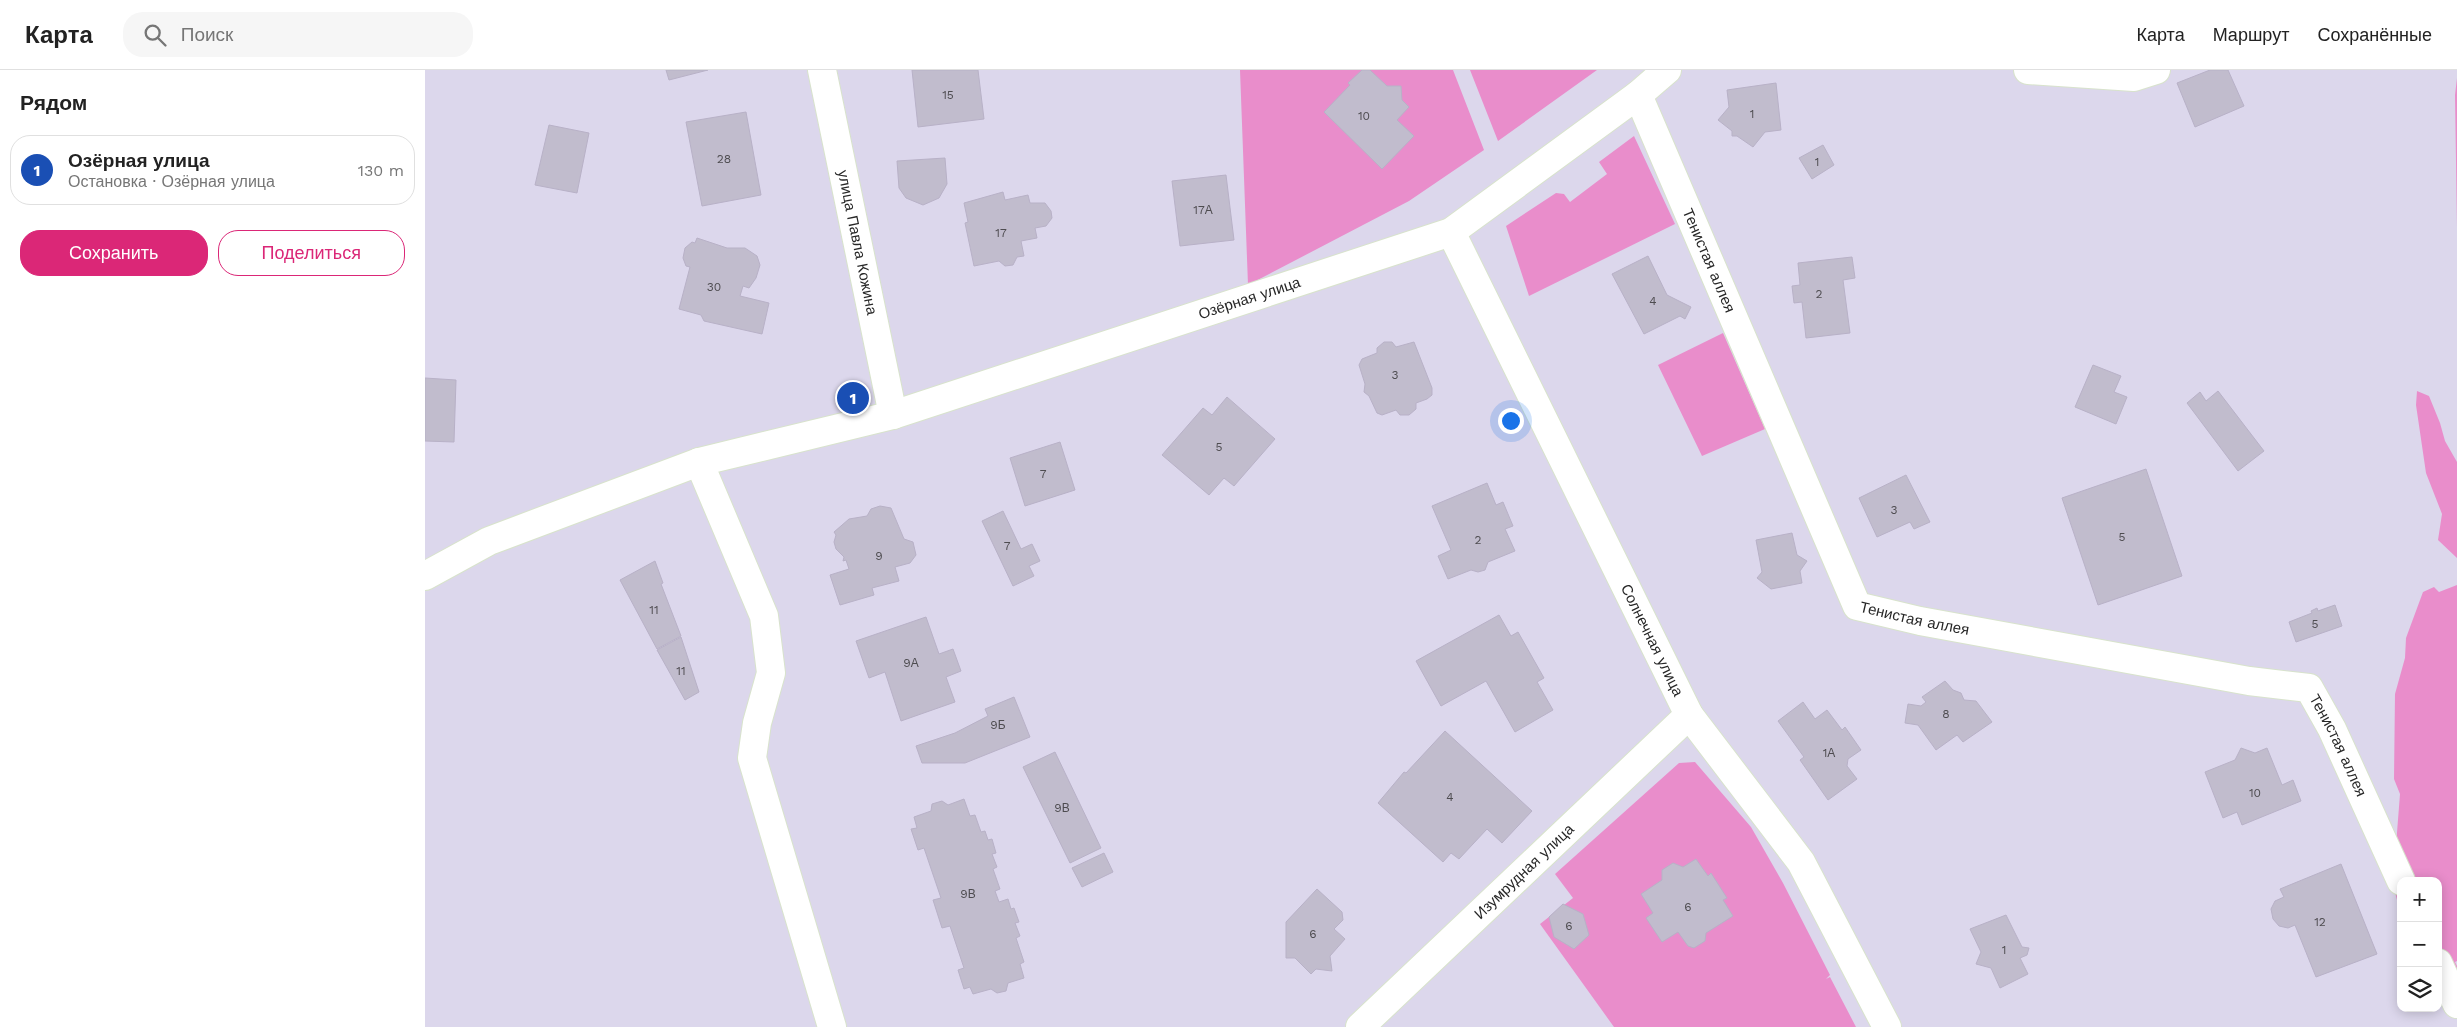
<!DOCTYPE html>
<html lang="ru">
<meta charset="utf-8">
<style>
:root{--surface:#fff;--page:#f6f6f6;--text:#222;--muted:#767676;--line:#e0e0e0;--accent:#db2777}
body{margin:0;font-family:"Work Sans",sans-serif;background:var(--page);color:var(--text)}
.controls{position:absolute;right:15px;bottom:15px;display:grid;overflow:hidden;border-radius:10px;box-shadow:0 2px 12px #0003}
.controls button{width:45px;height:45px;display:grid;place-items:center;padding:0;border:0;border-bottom:1px solid var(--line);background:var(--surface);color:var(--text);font:25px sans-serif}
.you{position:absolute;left:1085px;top:350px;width:18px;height:18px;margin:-12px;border:4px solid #fff;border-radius:50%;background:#1a73e8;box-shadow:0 0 0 8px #1a73e833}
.badge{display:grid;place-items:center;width:32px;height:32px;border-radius:50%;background:var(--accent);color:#fff;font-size:16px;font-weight:700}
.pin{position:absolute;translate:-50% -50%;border:2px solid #fff;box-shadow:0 1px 5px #0006}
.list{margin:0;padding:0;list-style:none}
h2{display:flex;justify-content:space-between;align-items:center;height:65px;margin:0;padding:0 20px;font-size:21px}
h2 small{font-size:16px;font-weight:400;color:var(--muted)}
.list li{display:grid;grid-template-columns:32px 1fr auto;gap:15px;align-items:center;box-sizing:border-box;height:70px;margin:0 10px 10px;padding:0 10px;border:1px solid var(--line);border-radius:20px}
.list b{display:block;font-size:19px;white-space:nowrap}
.list p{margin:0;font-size:16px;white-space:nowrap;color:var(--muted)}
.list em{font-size:16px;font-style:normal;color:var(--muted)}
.actions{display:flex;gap:10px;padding:15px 20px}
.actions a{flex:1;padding:11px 0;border:1px solid var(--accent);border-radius:20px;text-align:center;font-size:18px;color:var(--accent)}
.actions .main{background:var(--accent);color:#fff}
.icon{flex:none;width:28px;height:28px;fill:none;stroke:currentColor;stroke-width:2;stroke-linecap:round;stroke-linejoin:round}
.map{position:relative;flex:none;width:2032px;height:957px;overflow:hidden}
header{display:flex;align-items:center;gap:30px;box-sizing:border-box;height:70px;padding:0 25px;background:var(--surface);border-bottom:1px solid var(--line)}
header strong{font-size:24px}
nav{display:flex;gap:28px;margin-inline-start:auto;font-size:18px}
.search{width:350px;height:45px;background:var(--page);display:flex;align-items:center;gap:12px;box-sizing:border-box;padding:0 18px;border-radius:20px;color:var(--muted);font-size:19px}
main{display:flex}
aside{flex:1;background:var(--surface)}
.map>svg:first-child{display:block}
</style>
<header>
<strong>Карта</strong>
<div class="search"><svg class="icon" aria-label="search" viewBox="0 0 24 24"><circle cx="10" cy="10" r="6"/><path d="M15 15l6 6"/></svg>Поиск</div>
<nav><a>Карта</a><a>Маршрут</a><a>Сохранённые</a></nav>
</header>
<main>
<aside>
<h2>Рядом<small></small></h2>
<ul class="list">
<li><span class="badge" style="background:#1a4fb4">1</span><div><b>Озёрная улица</b><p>Остановка · Озёрная улица</p></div><em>130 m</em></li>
</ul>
<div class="actions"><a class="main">Сохранить</a><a>Поделиться</a></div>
</aside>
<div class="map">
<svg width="2032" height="957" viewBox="0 0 2032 957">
<rect width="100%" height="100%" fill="#dcd7ec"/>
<path fill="#e98dcb" d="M815 0H1028L1059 80 984 131 823 215Z
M1045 0H1172L1073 71Z
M2032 8V157L2030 25Z
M1209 66 1250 154 1104 226 1081 156 1131 123 1139 124 1145 132 1182 104 1174 92Z
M1298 263 1340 359 1277 386 1233 295Z
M1992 321 2004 326 2015 353 2020 371 2032 392V488L2013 470 2017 444 2001 403 1991 335Z
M2032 515V891L2030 892 2032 896V925L2013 903V811H1976V846L1968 814 1975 724 1969 709 1970 624 1980 588 1981 568 1998 522 2009 517 2014 522Z
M1270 692 1326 757 1358 813 1405 905 1401 909 1405 907 1431 957H1189L1115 854 1148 828 1130 804 1254 693Z"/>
<path fill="#c1bccd" stroke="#b8b1c7" d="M241 0H283L244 10Z
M487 0H553L559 49 493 57Z
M937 0H945L962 16H976L977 30 984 37 972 50 989 66 957 99 899 42 925 15 923 13Z
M1785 0H1803L1819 36 1770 57 1752 13Z
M1351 13 1356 60 1340 62 1328 77 1312 66H1307V61L1293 50 1304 37 1302 20Z
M321 42 336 125 277 136 261 52Z
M124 55 164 63 152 123 110 115Z
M1398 75 1409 95 1387 109 1374 88Z
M520 88 522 114 514 128 498 135 481 128 474 118 472 91Z
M801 105 809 170 755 176 747 111Z
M578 122 580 130 603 125 605 133H620L626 141 627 148 621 156 610 158 612 168 596 171 599 186 592 187 588 195 580 196 574 191 549 196 540 153 543 152 539 133Z
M272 168 302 178H320L332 186 335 195 331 208 324 218 318 216 315 226 344 233 337 264 279 251 276 245 254 239 265 197 261 196 258 188 260 178 267 172 270 173Z
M1223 186 1242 225 1266 237 1260 249 1255 246 1219 264 1187 204Z
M1427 187 1430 208 1418 210 1425 263 1381 268 1377 232 1369 233 1367 216 1375 215 1373 193Z
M959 272H967L971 277 989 272 1007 318V325L1002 329 991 333V339L984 345H975L971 340 957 345 952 343 944 326 939 322 940 314 934 295 937 289 952 283V278Z
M1668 295 1696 306 1689 322 1702 327 1691 354 1650 337Z
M0 308 31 310 29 372 0 371Z
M1793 321 1839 381 1813 401 1762 333 1775 322 1781 331Z
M802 327 850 369 809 416 799 408 784 425 737 385 778 338 787 345Z
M635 372 650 420 600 436 585 388Z
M1721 399 1757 506 1673 535 1637 428Z
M1481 405 1505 452 1489 459 1485 452 1452 467 1434 428Z
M1062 413 1071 435 1078 432 1088 456 1080 459 1090 481 1063 492 1060 500 1053 502 1046 500 1023 509 1013 486 1026 480 1007 436Z
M455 436 466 438 479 469 488 472 491 485 485 493 470 497 474 511 447 518 449 525 415 535 405 505 424 499 421 490 418 491 419 487 411 479 409 472 411 465 409 462 424 449 442 446 446 439Z
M578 441 596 479 607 474 615 491 604 496 609 506 588 516 557 451Z
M1367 463 1372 485 1382 491 1375 501 1377 513 1346 519 1332 508 1337 502 1331 470Z
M230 491 238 513 236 514 256 566 232 579 195 510Z
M1910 535 1917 556 1871 572 1864 552 1887 543 1886 541 1892 538 1893 541Z
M1074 545 1086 566 1093 562 1119 608 1112 612 1128 640 1090 662 1061 611 1016 636 991 591Z
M501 547 514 584 528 579 536 601 521 607 530 632 476 651 460 602 444 608 431 571Z
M256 567 274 622 260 630 232 580Z
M1520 611 1528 620 1536 623 1539 630 1551 631 1567 652 1538 672 1532 665 1511 680 1493 655 1480 653 1483 634 1496 636 1501 632 1497 627Z
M589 627 605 667 540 693H497L491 676 530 663 563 646 560 639Z
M1378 632 1390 649 1402 640 1417 660 1420 657 1436 680 1423 689 1422 696 1432 709 1403 730 1375 690 1379 687 1353 651Z
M1020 661 1107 741 1077 773 1062 759 1034 789 1026 783 1018 792 953 733 979 702 981 703Z
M1816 678 1830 683 1842 678 1857 715 1868 710 1876 731 1817 755 1812 742 1798 748 1780 702 1810 690Z
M630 682 676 778 645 793 598 697Z
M539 729 545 746 550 745 556 762 560 761 563 770 567 769 571 783 567 784 572 797 568 799 575 819 570 821 574 832 583 829 586 839 589 838 594 852 590 853 595 866 591 868 599 892 595 894 599 908 583 913 581 921 572 923 566 919 548 924 545 917 539 919 533 900 539 898 525 856 517 858 508 830 516 828 499 778 493 780 486 759 492 758 489 747 506 741 507 734 517 731 523 735Z
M679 783 688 802 657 817 647 798Z
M1271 789 1283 806 1286 803 1302 828 1298 830 1308 846 1281 863 1280 871 1269 878 1263 876 1253 862 1237 872 1221 848 1228 843 1216 824 1237 810V800L1248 793 1258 797Z
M1916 794 1952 884 1891 907 1870 855 1863 858 1854 856 1848 849 1846 839 1850 831 1859 827 1855 819Z
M892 819 917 842 918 850 909 859 920 869 905 886 907 901 891 899 886 904 870 888H861V852Z
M1138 834 1158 844 1164 865 1149 879 1129 867 1124 847Z
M1581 845 1597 877 1604 878 1602 885 1595 888 1603 904 1575 918 1566 898 1551 894 1556 882 1545 859Z"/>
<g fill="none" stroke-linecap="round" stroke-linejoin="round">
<defs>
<g id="minor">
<path id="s1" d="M397 0 468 345"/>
<path d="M1603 0 1709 7 1731 0"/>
<path id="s2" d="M1213 25 1432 536 1495 551 1824 611 1884 618 1907 659 1976 811"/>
<path id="s3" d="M1026 162 1264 645 1376 792 1462 957"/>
<path d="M274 392 339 546 346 603 332 653 327 688 407 957"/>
<path id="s4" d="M0 506 64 471 274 392 468 345 1026 162 1213 25 1242 0"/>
<path d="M2013 893 2032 934"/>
<path id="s5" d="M935 957 1264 645"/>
</g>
</defs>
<use href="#minor" stroke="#d8e3cc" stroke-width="30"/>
<use href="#minor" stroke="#fff" stroke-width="28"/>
</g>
<g text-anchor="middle" stroke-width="4" stroke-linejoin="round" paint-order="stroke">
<g font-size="12" fill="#4e4c50">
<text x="523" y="29">15</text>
<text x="1327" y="48">1</text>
<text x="939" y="50">10</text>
<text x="299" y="93">28</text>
<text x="1392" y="96">1</text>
<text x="778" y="144">17А</text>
<text x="576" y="167">17</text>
<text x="289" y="221">30</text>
<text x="1394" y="228">2</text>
<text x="1228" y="235">4</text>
<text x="970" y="309">3</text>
<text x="794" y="381">5</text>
<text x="618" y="408">7</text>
<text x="1469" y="444">3</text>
<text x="1697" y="471">5</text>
<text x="1053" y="474">2</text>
<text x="582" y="480">7</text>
<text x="454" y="490">9</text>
<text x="229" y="544">11</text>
<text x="1890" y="558">5</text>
<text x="486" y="597">9А</text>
<text x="256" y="605">11</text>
<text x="1521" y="648">8</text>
<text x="573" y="659">9Б</text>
<text x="1404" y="687">1А</text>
<text x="1830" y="727">10</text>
<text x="1025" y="731">4</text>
<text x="637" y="742">9В</text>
<text x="543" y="828">9В</text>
<text x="1263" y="841">6</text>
<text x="1895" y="856">12</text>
<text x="1144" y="860">6</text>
<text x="888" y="868">6</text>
<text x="1579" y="884">1</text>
</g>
<g font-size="15" fill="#272727" stroke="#fff">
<text dy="5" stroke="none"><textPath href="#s1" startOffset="176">улица Павла Кожина</textPath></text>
<text dy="5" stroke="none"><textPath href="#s2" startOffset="180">Тенистая аллея</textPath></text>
<text dy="5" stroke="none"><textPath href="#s4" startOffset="872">Озёрная улица</textPath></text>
<text dy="5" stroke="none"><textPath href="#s2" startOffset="615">Тенистая аллея</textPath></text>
<text dy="5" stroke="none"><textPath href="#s3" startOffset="455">Солнечная улица</textPath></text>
<text dy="5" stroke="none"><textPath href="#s2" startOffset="1080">Тенистая аллея</textPath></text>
<text dy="5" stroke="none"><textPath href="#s5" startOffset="226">Изумрудная улица</textPath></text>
</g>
</g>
</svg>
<div class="controls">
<button>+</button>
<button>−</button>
<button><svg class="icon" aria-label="layers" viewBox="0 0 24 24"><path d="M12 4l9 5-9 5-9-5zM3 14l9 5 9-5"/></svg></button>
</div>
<div class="you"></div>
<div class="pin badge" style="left:428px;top:328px;background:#1a4fb4">1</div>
</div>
</main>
